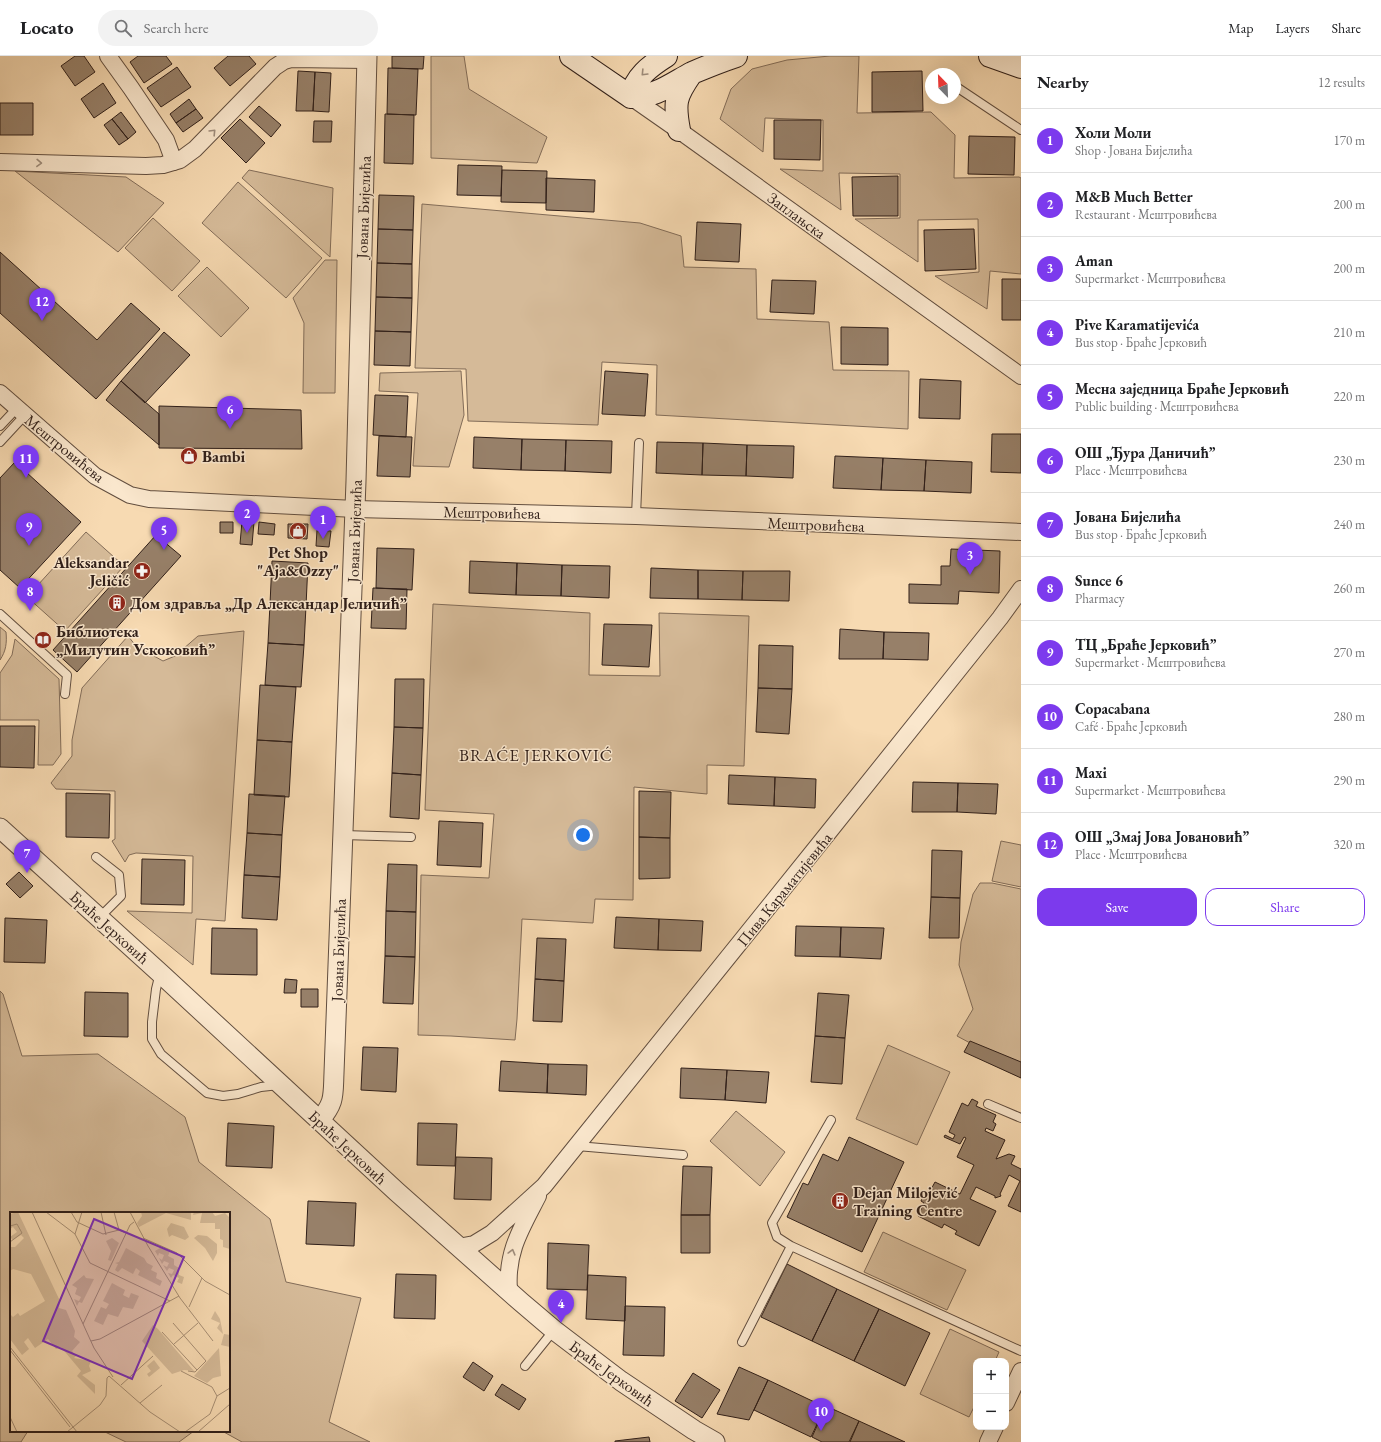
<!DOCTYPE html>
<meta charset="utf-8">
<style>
:root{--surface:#fff;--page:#f2f2f2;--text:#202124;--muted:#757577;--line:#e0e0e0;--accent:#7c3aed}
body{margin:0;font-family:"EB Garamond",serif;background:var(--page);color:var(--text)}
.controls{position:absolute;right:12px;bottom:12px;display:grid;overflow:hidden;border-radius:8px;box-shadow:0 4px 16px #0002}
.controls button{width:36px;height:36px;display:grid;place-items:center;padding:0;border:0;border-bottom:1px solid var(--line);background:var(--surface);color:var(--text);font:20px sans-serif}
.compass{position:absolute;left:925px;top:12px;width:36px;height:36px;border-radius:50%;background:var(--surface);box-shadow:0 4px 16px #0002;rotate:337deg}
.you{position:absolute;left:583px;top:779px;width:14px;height:14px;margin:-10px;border:3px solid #fff;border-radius:50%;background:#1a73e8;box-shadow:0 0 0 6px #1a73e833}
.badge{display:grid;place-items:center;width:26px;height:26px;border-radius:50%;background:var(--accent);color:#fff;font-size:13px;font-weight:700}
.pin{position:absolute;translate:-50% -33px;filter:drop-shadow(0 1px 2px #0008)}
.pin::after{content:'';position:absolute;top:21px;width:14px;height:12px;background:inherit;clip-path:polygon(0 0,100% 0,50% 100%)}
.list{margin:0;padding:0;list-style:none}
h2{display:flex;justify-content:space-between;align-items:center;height:52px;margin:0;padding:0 16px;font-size:17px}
h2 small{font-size:13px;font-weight:400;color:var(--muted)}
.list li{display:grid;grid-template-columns:26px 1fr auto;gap:12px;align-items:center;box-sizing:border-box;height:64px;padding:0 16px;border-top:1px solid var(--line)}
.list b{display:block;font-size:15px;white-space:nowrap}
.list p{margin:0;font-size:13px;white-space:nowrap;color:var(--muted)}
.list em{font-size:13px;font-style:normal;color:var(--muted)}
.actions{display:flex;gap:8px;padding:12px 16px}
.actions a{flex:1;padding:9px 0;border:1px solid var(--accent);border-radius:12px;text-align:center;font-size:14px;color:var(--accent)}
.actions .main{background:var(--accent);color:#fff}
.icon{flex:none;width:22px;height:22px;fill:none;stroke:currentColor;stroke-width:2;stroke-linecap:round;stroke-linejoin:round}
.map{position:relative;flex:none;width:1021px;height:1386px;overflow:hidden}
header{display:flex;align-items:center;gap:24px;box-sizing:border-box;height:56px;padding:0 20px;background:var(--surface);border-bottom:1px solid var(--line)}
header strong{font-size:19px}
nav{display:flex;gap:22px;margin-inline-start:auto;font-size:14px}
.search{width:280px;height:36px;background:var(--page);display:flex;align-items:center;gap:10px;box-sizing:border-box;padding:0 14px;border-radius:22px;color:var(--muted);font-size:15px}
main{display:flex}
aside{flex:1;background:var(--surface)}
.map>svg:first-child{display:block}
</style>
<header>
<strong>Locato</strong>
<div class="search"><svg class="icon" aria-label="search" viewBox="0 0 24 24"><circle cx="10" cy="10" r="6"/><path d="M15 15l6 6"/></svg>Search here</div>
<nav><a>Map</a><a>Layers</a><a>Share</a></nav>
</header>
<main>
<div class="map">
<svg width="1021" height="1386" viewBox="0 0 1021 1386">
<rect width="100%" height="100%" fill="#f7dab2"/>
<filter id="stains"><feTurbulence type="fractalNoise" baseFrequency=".005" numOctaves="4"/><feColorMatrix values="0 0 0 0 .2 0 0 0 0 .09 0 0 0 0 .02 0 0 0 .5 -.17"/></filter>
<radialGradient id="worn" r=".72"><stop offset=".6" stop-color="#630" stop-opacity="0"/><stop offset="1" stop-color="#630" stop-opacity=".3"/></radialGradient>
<path fill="#d5ba98" stroke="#826c58" d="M431 0H464L469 33 547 81 537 107 431 102Z
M830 0H859L857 57 931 56 955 79 954 122 1019 121 1021 122V218L990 215 987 253 935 220 979 216 978 163 918 164V206L855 163 900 162V118L839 117 841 154 780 113 823 115V64L765 62 763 96 720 63 731 33 752 13 787 4Z
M249 114 333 132 330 201 242 122Z
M15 115 126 121 164 147 118 196Z
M238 126 322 202 286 242 202 167Z
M422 148 640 167 681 180 684 211 756 213 757 263 829 266 833 314 909 315 908 373 656 359 657 309 602 306 598 369 468 365 466 313 415 312Z
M153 162 200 205 172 235 125 192Z
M325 204H337L335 337H303L304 267 293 242Z
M207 211 249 252 221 281 178 240Z
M461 315 464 359 449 411 413 410 418 337 379 335 380 317Z
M86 476 124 510 65 575 27 541Z
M433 548 590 557 589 619 660 620 659 557 749 560 744 710 707 709V738L634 731 633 844 595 843 593 867 522 863 517 963 515 984 451 980 418 979 421 819 489 822 494 758 425 754Z
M0 571 6 576C7 587 6 595 0 604Z
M244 575 225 865 196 863 193 909 127 855 192 857 193 800 136 797 129 799 125 806 112 785 115 783V735L56 733 51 727 72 700V684L82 632 128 580 136 590 163 605 175 600 198 580Z
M15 583 59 623 61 698 53 709H38L39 664H0V617L12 599Z
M1001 785 1021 789V831L992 825Z
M980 827H992L1021 833V1009L972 988 957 980 973 953 959 909 961 886 973 838Z
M0 935 3 938 22 1000 98 998 185 1061 199 1106 270 1163 286 1226 361 1242 329 1366 370 1386H242L222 1375H229V1157H11V1375H28L21 1386H0Z
M888 989 950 1016 917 1089 856 1063Z
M736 1055 785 1096 760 1130 710 1085Z
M883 1176 966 1214 947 1254 864 1216Z
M950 1273 999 1296 995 1305H976V1347L969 1361 920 1338Z
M103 1375H194L179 1386H126Z"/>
<path fill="#978069" stroke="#301f19" d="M75 0H84L95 16 75 30 61 10Z
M138 0H166L172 8 144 27 130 6Z
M228 0H249L256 8 230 30 214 12Z
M392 0H424L423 13 392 12Z
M177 11 191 31 161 51 147 32Z
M388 12 418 13 416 59 387 58Z
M298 15 315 16 313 55H296Z
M922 15 923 55 872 56V16Z
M315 16 331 17 329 56 313 55Z
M103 27 116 47 94 62 81 43Z
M189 43 196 53 176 67 170 58Z
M0 47H33V79H0Z
M259 50 281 69 271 81 249 61Z
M196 53 203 62 183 76 176 67Z
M121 56 136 76 128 83 112 63Z
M385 58 414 59 413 108 384 107Z
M112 63 128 83 119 89 104 69Z
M240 63 265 87 246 107 221 82Z
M774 64H821L820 104 774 103Z
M314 65H332L331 86H313Z
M969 80 1015 81 1014 119 968 118Z
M458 109 502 110 501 140 457 139Z
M502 114 547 115 546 147 501 146Z
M898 120V160H853L852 121Z
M546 122 595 124 594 156 546 154Z
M379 139 414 140 413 174 378 173Z
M697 166 741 168 739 206 695 204Z
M378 173 413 174 412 208 377 207Z
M974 173 976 213 925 215 924 174Z
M0 196 97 284 131 247 160 273 96 343 0 257Z
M377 207 412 208V242L376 241Z
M1002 223H1021V264H1002Z
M772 224 816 225 814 258 770 256Z
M376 241 412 242 411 276 375 275Z
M841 271 888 272V309L841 308Z
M375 275 411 276 410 310 374 309Z
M164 276 190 299 145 347 121 325Z
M605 315 648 318 645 360 602 358Z
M920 323 961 325 960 363 919 362Z
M121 325 159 358V389L106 344Z
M375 339 408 340 406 381 373 379Z
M159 350 301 354 302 393 159 392Z
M992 378H1021V417L991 416Z
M379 380 412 381 410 421 377 420Z
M474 381 522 383 521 414 473 412Z
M522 383 566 384 565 415 521 414Z
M566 384 612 385 611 417 565 415Z
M657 386 703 387 702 419 656 417Z
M703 387 747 389 746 420 702 419Z
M747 389 794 390 793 422 746 420Z
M835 400 883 402 881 434 833 432Z
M883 402 926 404 924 435 881 434Z
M926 404 972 406 971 437 924 435Z
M15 406 81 466 20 532 0 514V422Z
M242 465 254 466 252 489 240 488Z
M220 466H233V477H220Z
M259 466 275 468 274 479 258 478Z
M288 468H308L307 483 288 482Z
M317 474 331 475 329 491 316 490Z
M156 479 181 500 77 616 53 594Z
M377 492 414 493 412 534 376 532Z
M951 493 1000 495 999 537 959 535 958 548 909 547V528L941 529V510H950Z
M272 505 308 507 306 550 270 548Z
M470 505 517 507 516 539 469 537Z
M517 507 562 509 561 540 516 539Z
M562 509 610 510 609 542 561 540Z
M651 512 698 514V543L650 542Z
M698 514 743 515 742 544 698 543Z
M743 515H790L789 545 742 544Z
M373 532 407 533 406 573 371 572Z
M270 548 306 550 304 589 268 587Z
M604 568 652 569 649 611 602 609Z
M840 573 884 576 883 603H839Z
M884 576 929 577 928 604 883 603Z
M268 587 304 589 301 631 265 629Z
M759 589 793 590 792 633 758 632Z
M395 623H424L423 672 394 671Z
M260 629 296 631 292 686 257 684Z
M758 632 792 633 789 678 756 676Z
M0 670H35L34 712 0 711Z
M394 671 423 672 421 719 392 717Z
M257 684 292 686 289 741 254 739Z
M392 717 421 719 419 763 390 761Z
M729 719 775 721 774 750 728 748Z
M775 721 816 723 815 752 774 750Z
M913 726 958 727 957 756H912Z
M958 727 998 728 996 758 957 756Z
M639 735 671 736 670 782 639 781Z
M66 737 110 738 109 782 66 781Z
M249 738 285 740 282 779 247 777Z
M439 765 483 767 481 811 437 809Z
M247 777 282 779 280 821 244 819Z
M639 781 670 782V822L639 823Z
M932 794 962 795 960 842 931 841Z
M142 803 185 804 184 849 141 848Z
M388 808 417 809 416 856 386 855Z
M19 816 33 830 20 842 6 828Z
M244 819 280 821 277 864 242 862Z
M931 841 960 842 959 882H929Z
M386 855 416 856 415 901 385 900Z
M616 861 659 863 658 894 614 892Z
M5 862 47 864 45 907 4 906Z
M659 863 703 865 701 895 658 894Z
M796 870 841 871 840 901 795 900Z
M841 871 884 872 881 903 840 901Z
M212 872 257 873V919L211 918Z
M537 882 566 883 564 925 535 923Z
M385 900 415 901 413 948 383 947Z
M285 923 297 924 296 937H284Z
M535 923 564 925 562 966 533 965Z
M301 933H318V951H301Z
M85 936 128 937V981L84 980Z
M818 937 849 939 845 982 815 980Z
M815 980 845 982 842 1028 811 1026Z
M970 985 1021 1006V1022L964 996Z
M363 991 398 992 396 1036 361 1034Z
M501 1005 548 1008 547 1037 499 1035Z
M548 1008 587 1009 586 1039 547 1037Z
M681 1012 727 1014 725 1044 680 1042Z
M727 1014 769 1016 766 1047 725 1044Z
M972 1043 978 1046 976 1050 996 1059 993 1066 996 1068 993 1075 986 1072 985 1075 1005 1084 996 1103 1009 1098 1015 1100 1011 1108 1021 1113V1156L1008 1150 1020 1125 1009 1119 1000 1138 1001 1140 995 1142V1140L976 1131 970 1143 996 1155 979 1190 955 1178 957 1175 944 1168 942 1172 918 1160 924 1147 921 1145 925 1135 929 1137 935 1126 960 1138 974 1109 957 1101 966 1082 964 1081 960 1088 944 1081 945 1079 953 1083 955 1079 949 1076 962 1047 968 1050Z
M228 1067 274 1070 272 1112 226 1110Z
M418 1067 457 1068 455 1110 417 1109Z
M849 1081 904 1106 862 1196 787 1161 803 1127 808 1129 823 1098 838 1105Z
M456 1101 492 1102 491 1144 454 1143Z
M683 1110 712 1111 710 1159H681Z
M308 1145 356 1147 354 1190 306 1188Z
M681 1159H710V1197H681Z
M548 1187 589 1189 587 1234 547 1233Z
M787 1208 837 1233 812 1285 761 1261Z
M396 1218 436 1219 435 1263 394 1262Z
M588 1219 626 1221 625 1265 586 1263Z
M837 1233 879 1253 854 1305 812 1285Z
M625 1250 665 1251 664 1300 623 1299Z
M879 1253 930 1277 905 1330 854 1305Z
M473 1306 493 1320 484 1335 463 1321Z
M739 1311 768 1324 749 1364 717 1358Z
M693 1317 720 1334 702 1362 675 1345Z
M768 1324 825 1351 811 1381 754 1354Z
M502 1328 526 1343 519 1354 495 1339Z
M826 1350 859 1365 849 1386H822L812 1381Z
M859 1365 905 1386H850Z
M649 1381 650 1386H615V1385Z"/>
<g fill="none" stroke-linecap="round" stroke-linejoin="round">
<defs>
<path id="service" d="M955 30 1021 74
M0 370 17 352
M0 386 25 359
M636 460 639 387
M0 558 67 619 65 638
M343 779 411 781
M96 801 119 819 121 840 99 862
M160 917 156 933 152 966V983L161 998 207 1037 223 1040 238 1038 261 1031 279 1029
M988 1048 1021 1062
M577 1090 683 1099
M791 1190 777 1181 772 1167 831 1064
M742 1286 791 1190 1021 1295
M525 1310 554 1274"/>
<path id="minor" d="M108 0 131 32 166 84 174 106
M631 41 684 78 1021 320
M0 106 146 110 163 109 180 104 195 93 275 11 284 5 291 3 367 4
M0 337 95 420 130 439 149 443 355 453 636 460 1021 476
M458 1191 474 1188 492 1177 544 1130 828 777 1000 562 1021 533
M509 1234C506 1196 521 1173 538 1140
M1006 1347 1021 1315
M988 1386 995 1371"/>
<path id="tertiary" d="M0 772 160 917 397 1136 521 1246 554 1274 621 1325 694 1374 715 1386
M319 1065C335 1047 333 1040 334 1017L356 425 367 0"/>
<path id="secondary" d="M571 0 631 41
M990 0 1021 11
M631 41C654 42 673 27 692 17 706 11 721 5 736 0
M631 41C635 21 650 10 666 0
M679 74C674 47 675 41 691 18"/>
</defs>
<use href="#service" stroke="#624e3f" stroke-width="10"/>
<use href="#minor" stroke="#624e3f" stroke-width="18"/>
<use href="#tertiary" stroke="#624e3f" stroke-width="21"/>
<use href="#secondary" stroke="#301f19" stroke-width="24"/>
<use href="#service" stroke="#fae7cd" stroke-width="8"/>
<use href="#minor" stroke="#fae7cd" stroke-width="16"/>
<use href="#tertiary" stroke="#fae7cd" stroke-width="19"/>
<use href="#secondary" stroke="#fae7cd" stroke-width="22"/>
</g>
<defs><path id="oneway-chevron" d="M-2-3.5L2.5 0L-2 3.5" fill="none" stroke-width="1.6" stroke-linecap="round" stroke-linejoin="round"/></defs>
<g stroke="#9f8d7c">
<use href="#oneway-chevron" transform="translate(644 17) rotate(134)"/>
<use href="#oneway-chevron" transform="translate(213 76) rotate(-46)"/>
<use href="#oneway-chevron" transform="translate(39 107) rotate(2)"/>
<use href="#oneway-chevron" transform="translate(512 1196) rotate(-75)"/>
</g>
<defs>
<symbol id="shop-disc" viewBox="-11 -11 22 22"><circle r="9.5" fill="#8f2418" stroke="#fae7cd"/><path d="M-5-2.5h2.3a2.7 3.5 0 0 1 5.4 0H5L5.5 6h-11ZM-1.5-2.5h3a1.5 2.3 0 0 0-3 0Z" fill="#fff"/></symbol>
<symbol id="pharmacy-disc" viewBox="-11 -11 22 22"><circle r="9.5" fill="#8f2418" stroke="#fae7cd"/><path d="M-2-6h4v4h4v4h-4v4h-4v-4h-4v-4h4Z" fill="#fff"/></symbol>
<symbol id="building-disc" viewBox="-11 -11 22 22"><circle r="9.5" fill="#8f2418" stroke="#fae7cd"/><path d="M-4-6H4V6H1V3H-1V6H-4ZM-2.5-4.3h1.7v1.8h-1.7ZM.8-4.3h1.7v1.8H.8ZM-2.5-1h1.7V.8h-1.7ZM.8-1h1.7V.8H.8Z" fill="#fff"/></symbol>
<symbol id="library-disc" viewBox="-11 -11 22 22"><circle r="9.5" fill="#8f2418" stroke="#fae7cd"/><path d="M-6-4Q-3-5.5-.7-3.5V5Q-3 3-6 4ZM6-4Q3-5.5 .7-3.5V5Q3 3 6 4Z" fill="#fff"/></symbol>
</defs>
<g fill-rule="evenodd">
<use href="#shop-disc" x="179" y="390" width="20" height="20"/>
<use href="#shop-disc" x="288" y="465" width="20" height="20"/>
<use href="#pharmacy-disc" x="132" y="505" width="20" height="20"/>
<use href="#building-disc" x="107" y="537" width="20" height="20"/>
<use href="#library-disc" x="33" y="574" width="20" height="20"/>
<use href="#building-disc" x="830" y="1135" width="20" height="20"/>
</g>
<g text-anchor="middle" stroke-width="3" stroke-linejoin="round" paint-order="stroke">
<g font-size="16" fill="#301f19" stroke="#fae7cd">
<text transform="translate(363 151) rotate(-88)" y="6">Јована Бијелића</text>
<text transform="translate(797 159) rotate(36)" y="6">Заплањска</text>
<text transform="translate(65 392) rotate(39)" y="6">Мештровићева</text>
<text transform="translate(492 456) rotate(1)" y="6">Мештровићева</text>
<text transform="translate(816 468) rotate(2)" y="6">Мештровићева</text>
<text transform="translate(354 475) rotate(-88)" y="6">Јована Бијелића</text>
<text transform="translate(784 833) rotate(-51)" y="6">Пива Караматијевића</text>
<text transform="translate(110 871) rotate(42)" y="6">Браће Јерковић</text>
<text transform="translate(338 894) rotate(-88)" y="6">Јована Бијелића</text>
<text transform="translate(348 1091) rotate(43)" y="6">Браће Јерковић</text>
<text transform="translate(612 1317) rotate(36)" y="6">Браће Јерковић</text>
</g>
<g font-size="16" font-weight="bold" fill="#301f19" stroke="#fae7cd" text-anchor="start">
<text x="202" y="406">Bambi</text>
<text x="298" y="502" text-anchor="middle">Pet Shop<tspan x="298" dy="18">"Aja&amp;Ozzy"</tspan></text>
<text x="129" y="512" text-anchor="end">Aleksandar<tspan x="129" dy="18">Jeličić</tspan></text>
<text x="130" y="553">Дом здравља „Др Александар Јеличић”</text>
<text x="56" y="581">Библиотека<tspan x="56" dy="18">„Милутин Ускоковић”</tspan></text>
<text x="853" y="1142">Dejan Milojević<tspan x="853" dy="18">Training Centre</tspan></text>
</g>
<g font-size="17" letter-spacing="1" fill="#301f19" stroke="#fae7cd">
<text x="536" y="705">BRAĆE JERKOVIĆ</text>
</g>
</g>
<g transform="translate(10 1156)">
<rect width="220" height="220" fill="#f7dab2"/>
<path d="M8 0 50 89 49 96 56 98 65 119 64 125 70 130 62 139 66 144 64 146 81 149 79 154 81 159 72 163 85 173V182L67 164 71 159 51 135 46 137 38 127 25 136 18 126 14 130 19 137 12 143 0 127V102L3 105 8 101 10 104 35 89 21 62 3 57 0 59V35H5L14 26 11 23 3 28 0 25 7 20 3 15 0 17V2ZM131 0H181V8L156 1 129 15 127 11 132 4ZM184 0H202L205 4 215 1 220 6V37L213 35V28L215 29 210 27V17H205V11H190L192 1 183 3ZM161 11 174 15 179 25 175 28 162 23 159 25 157 17ZM188 23 197 24 207 32V41L203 49 195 36 184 26ZM102 26 109 31 101 49 98 48 101 39 96 29ZM116 36 134 46 137 51 143 54 141 58 147 61 146 66 152 69 150 74 128 63 130 59 126 56 123 62 112 56 108 60 105 58 108 52 105 51 109 50ZM150 36 160 39 158 44 164 47V53L169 56V63L174 65 172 72 167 70 169 66 163 63 161 66 158 61 162 62 164 58 159 56 157 59 153 53 157 55 159 51 154 49 152 52 149 46 152 48 154 43 149 41 148 44 145 39ZM74 63 76 66 84 67 72 91 69 90 67 94 64 87 69 89 71 85 65 82 67 76 62 73ZM102 71 115 78 113 83 119 86 121 81 129 84 123 97 113 95 108 105 98 102 93 113 84 109 91 95 96 97 99 92 93 89ZM205 99 210 107 213 122 207 116 210 111 201 107ZM143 113 148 117 184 159 174 158 162 162 132 129ZM214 122 220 123V135L211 133ZM209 136 211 164 203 166 197 171 184 164ZM144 148 150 156 139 165 137 162 141 159 137 154Z" fill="#d5ba98"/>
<path fill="none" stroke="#a78f75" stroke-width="1" d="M22 0 84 136 103 165M36 0 65 22 80 51 160 89M61 0 67 10 93 22 109 18 116 21M91 0 96 23M104 0 109 18M120 0 138 34M0 14 7 12 12 21 0 30M65 22 72 0M133 26 167 41 195 69 220 83M138 34 170 86 203 129M179 95 192 66M163 111 196 149 185 160 178 159M73 112 120 13 124 10M152 120 187 158M81 129 90 127 169 84M164 132 188 111M0 135 67 220M0 138 60 215M171 159 202 175 207 184 200 202 175 220M111 173 143 144M207 184 220 176M130 191 152 173M0 205 7 220M57 220 90 193 96 184 97 166 99 164 140 200 170 220M188 220 220 192"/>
<path fill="#7b2cbf" fill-opacity="0.15" stroke="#7b2cbf" stroke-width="2" d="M84 7 174 45 122 167 33 129Z"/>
<rect width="220" height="220" fill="none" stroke="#301f19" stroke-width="2"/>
</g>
<rect width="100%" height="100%" filter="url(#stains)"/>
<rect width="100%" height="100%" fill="url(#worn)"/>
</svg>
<div class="controls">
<button>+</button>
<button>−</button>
</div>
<svg class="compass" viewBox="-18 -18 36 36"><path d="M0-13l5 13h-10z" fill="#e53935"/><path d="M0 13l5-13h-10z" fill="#757577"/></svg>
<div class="you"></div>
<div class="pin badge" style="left:323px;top:483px">1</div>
<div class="pin badge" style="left:247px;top:477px">2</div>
<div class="pin badge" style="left:970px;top:519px">3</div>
<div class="pin badge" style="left:561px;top:1267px">4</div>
<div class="pin badge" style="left:164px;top:494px">5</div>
<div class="pin badge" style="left:230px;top:373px">6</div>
<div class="pin badge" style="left:27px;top:817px">7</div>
<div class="pin badge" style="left:30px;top:555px">8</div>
<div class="pin badge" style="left:29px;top:490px">9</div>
<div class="pin badge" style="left:821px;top:1375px">10</div>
<div class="pin badge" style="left:26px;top:422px">11</div>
<div class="pin badge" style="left:42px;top:265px">12</div>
</div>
<aside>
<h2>Nearby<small>12 results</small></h2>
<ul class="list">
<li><span class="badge">1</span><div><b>Холи Моли</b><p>Shop · Јована Бијелића</p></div><em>170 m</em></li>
<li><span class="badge">2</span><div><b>M&amp;B Much Better</b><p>Restaurant · Мештровићева</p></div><em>200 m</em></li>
<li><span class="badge">3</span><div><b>Aman</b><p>Supermarket · Мештровићева</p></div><em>200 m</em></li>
<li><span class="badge">4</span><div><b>Pive Karamatijevića</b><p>Bus stop · Браће Јерковић</p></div><em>210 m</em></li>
<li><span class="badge">5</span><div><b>Месна заједница Браће Јерковић</b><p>Public building · Мештровићева</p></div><em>220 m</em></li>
<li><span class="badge">6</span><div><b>ОШ „Ђура Даничић”</b><p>Place · Мештровићева</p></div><em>230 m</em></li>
<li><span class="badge">7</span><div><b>Јована Бијелића</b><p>Bus stop · Браће Јерковић</p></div><em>240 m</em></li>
<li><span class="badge">8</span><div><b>Sunce 6</b><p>Pharmacy</p></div><em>260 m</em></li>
<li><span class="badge">9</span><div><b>ТЦ „Браће Јерковић”</b><p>Supermarket · Мештровићева</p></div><em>270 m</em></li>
<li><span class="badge">10</span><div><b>Copacabana</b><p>Café · Браће Јерковић</p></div><em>280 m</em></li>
<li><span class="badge">11</span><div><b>Maxi</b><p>Supermarket · Мештровићева</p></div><em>290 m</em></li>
<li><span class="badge">12</span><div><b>ОШ „Змај Јова Јовановић”</b><p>Place · Мештровићева</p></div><em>320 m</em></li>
</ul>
<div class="actions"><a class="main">Save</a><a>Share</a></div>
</aside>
</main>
